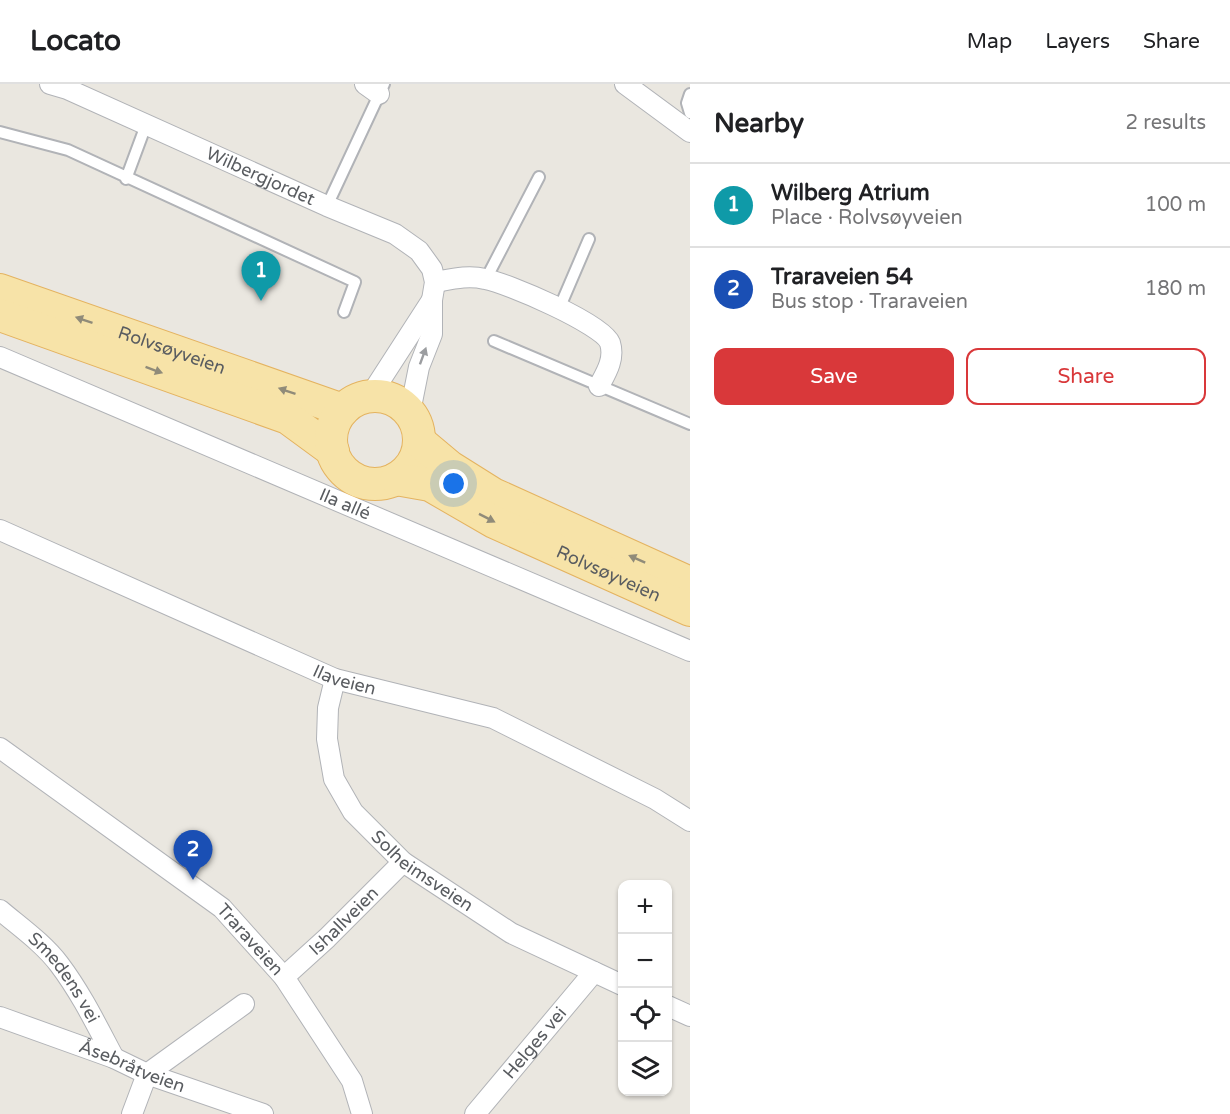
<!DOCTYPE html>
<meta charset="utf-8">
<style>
:root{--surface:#fff;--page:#f6f6f6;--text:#202124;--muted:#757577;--line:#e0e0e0;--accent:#d9383a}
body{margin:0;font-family:"Varela Round",sans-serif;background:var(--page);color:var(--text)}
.controls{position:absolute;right:18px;bottom:18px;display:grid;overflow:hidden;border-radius:12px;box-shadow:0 2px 4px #0004}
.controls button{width:54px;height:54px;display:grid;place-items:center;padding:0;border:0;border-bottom:2px solid var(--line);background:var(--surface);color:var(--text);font:30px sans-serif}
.you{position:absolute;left:454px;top:400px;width:21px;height:21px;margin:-15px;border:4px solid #fff;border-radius:50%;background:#1a73e8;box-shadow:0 0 0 9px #1a73e833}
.badge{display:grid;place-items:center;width:39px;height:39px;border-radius:50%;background:var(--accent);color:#fff;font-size:20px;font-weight:700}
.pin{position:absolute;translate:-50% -50px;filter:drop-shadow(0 2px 3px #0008)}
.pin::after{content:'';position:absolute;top:32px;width:21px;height:18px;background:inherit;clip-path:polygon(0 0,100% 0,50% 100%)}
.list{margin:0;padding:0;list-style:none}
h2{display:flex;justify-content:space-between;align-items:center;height:78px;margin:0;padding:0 24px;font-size:26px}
h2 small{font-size:20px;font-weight:400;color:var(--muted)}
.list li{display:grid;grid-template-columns:39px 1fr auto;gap:18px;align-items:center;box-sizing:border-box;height:84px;padding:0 24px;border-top:2px solid var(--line)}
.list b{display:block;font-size:22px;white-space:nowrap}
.list p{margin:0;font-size:20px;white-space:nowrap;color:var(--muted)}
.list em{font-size:20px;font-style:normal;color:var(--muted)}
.actions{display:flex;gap:12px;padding:18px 24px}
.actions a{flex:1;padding:14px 0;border:2px solid var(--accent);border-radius:12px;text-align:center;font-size:21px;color:var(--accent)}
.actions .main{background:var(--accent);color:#fff}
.icon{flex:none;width:33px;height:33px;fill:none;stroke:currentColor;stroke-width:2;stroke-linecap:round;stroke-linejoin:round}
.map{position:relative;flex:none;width:690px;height:1030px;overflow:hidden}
header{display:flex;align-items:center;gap:36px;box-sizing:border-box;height:84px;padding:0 30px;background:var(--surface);border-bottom:2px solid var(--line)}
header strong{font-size:28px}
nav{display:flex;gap:33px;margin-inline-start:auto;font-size:21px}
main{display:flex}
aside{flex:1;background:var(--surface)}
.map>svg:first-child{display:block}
</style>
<header>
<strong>Locato</strong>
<nav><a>Map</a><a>Layers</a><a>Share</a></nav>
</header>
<main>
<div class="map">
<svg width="690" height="1030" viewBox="0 0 690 1030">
<rect width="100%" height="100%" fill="#eae7e0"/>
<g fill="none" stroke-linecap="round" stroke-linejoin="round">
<defs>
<path id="service" d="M690 10 687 19 690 29
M0 48 68 66 355 198 344 228
M126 95 146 41
M327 122 384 0
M486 195 539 93
M559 225 589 155
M494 257 690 340"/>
<g id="minor">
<path id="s1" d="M50 0 67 5 327 122 395 150 419 167 432 185 435 198 432 216V250L419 283 410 328"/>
<path d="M365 0 379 10"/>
<path d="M625 0 690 48"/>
<path d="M435 198C452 195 468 191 485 195 507 199 603 240 610 259 615 275 606 289 599 302"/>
<path id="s2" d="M0 273 690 567"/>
<path d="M370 312 432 216"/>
<path id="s3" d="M0 446 335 595 493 634 655 715 690 737"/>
<path id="s4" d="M335 595 328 624 327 655 334 695 353 728 403 778 511 849 622 901"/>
<path id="s5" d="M0 664 222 824 284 893 352 997 362 1030"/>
<path id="s6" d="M0 826C20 843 43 859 59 880 81 909 97 942 114 974"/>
<path id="s7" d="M284 893 327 854 403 778"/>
<path d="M668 922 690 932"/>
<path id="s8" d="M0 933 114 974 147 990 263 1030"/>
<path d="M132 1030 147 990 244 920"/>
<path id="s9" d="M475 1030 594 888"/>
</g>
<g id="primary">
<path id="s10" d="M0 206 343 326"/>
<path d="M0 231 288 334 333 367"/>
<circle cx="375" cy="356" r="44"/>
<path d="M419 357 450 383 493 410 690 499"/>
<path id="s11" d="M396 395 430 401 494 438 690 526"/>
</g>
</defs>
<use href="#service" stroke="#b1b3b7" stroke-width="14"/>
<use href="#minor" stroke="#b1b3b7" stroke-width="22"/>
<use href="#primary" stroke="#e4b360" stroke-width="34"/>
<use href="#service" stroke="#fff" stroke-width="10"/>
<use href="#minor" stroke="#fff" stroke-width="20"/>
<use href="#primary" stroke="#f7e3a8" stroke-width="32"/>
</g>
<defs><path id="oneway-solid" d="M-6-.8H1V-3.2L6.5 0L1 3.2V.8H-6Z" transform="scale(1.5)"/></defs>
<g fill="#908b79">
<use href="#oneway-solid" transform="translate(84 236) rotate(-161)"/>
<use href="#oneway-solid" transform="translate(154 286) rotate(20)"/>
<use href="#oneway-solid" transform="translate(287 307) rotate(-161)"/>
<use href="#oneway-solid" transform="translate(487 434) rotate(27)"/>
<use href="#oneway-solid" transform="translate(637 475) rotate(-156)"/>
</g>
<use fill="#9b9da0" href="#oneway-solid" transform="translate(423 272) rotate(-70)"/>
<g text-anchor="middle" stroke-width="6" stroke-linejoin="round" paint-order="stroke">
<g font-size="18" fill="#595c60" stroke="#fff">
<text dy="6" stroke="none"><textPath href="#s1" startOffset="230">Wilbergjordet</textPath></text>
<text dy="6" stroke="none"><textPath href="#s10" startOffset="182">Rolvsøyveien</textPath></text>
<text dy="6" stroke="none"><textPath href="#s2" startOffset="375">Ila allé</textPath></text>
<text dy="6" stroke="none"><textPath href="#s11" startOffset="234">Rolvsøyveien</textPath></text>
<text dy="6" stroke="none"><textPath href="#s3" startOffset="376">Ilaveien</textPath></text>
<text dy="6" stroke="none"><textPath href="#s4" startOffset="231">Solheimsveien</textPath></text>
<text dy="6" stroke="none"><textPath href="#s7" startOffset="82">Ishallveien</textPath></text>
<text dy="6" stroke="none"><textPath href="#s5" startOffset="316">Traraveien</textPath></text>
<text dy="6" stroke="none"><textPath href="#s6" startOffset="94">Smedens vei</textPath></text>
<text dy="6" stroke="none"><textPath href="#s9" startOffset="93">Helges vei</textPath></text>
<text dy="6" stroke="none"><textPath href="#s8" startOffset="141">Åsebråtveien</textPath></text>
</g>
</g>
</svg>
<div class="controls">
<button>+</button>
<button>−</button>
<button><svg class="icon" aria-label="locate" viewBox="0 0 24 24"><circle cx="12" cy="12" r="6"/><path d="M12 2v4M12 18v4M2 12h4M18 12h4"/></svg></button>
<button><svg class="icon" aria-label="layers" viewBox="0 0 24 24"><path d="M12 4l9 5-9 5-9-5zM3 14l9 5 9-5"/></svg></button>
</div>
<div class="you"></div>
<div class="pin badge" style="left:261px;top:217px;background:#0f9aa8">1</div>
<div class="pin badge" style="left:193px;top:796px;background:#1a4fb4">2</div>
</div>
<aside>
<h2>Nearby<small>2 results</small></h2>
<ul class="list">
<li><span class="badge" style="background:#0f9aa8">1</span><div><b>Wilberg Atrium</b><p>Place · Rolvsøyveien</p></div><em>100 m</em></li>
<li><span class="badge" style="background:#1a4fb4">2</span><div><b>Traraveien 54</b><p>Bus stop · Traraveien</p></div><em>180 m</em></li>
</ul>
<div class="actions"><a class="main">Save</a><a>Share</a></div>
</aside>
</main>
